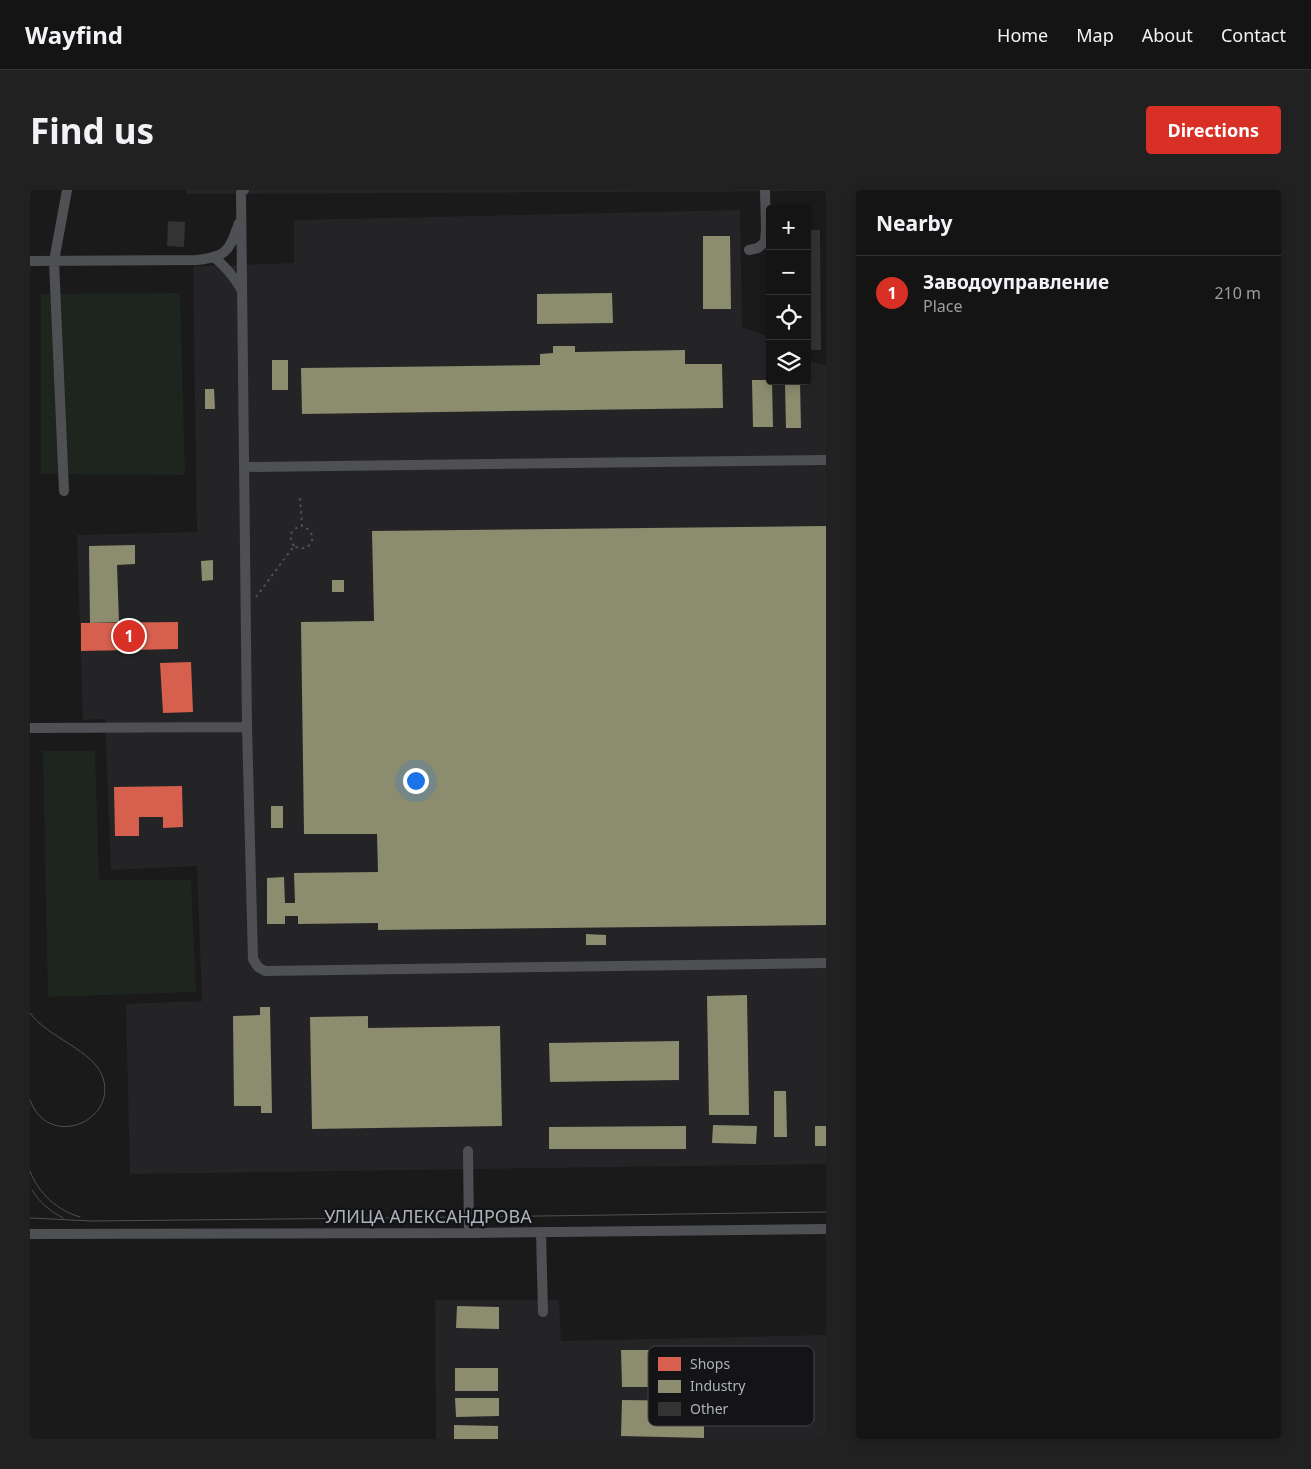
<!DOCTYPE html>
<meta charset="utf-8">
<style>
:root{--surface:#141414;--page:#212122;--text:#f1f3f6;--muted:#9d9ea0;--line:#333334;--accent:#d93025}
body{margin:0;font-family:"Noto Sans",sans-serif;background:var(--page);color:var(--text)}
.controls{position:absolute;right:15px;top:15px;display:grid;overflow:hidden;border-radius:5px;box-shadow:0 2px 12px #0003}
.controls button{width:45px;height:45px;display:grid;place-items:center;padding:0;border:0;border-bottom:1px solid var(--line);background:var(--surface);color:var(--text);font:25px sans-serif}
.you{position:absolute;left:385px;top:590px;width:18px;height:18px;margin:-12px;border:4px solid #fff;border-radius:50%;background:#1a73e8;box-shadow:0 0 0 8px #1a73e833}
.badge{display:grid;place-items:center;width:32px;height:32px;border-radius:50%;background:var(--accent);color:#fff;font-size:16px;font-weight:700}
.pin{position:absolute;translate:-50% -50%;border:2px solid #fff;box-shadow:0 1px 5px #0006}
.list{margin:0;padding:0;list-style:none}
h2{display:flex;justify-content:space-between;align-items:center;height:65px;margin:0;padding:0 20px;font-size:21px}
h2 small{font-size:16px;font-weight:400;color:var(--muted)}
.list li{display:grid;grid-template-columns:32px 1fr auto;gap:15px;align-items:center;box-sizing:border-box;height:75px;padding:0 20px;border-top:1px solid var(--line)}
.list b{display:block;font-size:19px;white-space:nowrap}
.list p{margin:0;font-size:16px;white-space:nowrap;color:var(--muted)}
.list em{font-size:16px;font-style:normal;color:var(--muted)}
.icon{flex:none;width:28px;height:28px;fill:none;stroke:currentColor;stroke-width:2;stroke-linecap:round;stroke-linejoin:round}
.map{position:relative;flex:none;width:796px;height:1249px;overflow:hidden;border-radius:5px}
header{display:flex;align-items:center;gap:30px;box-sizing:border-box;height:70px;padding:0 25px;background:var(--surface);border-bottom:1px solid var(--line)}
header strong{font-size:24px}
nav{display:flex;gap:28px;margin-inline-start:auto;font-size:18px}
.intro{display:flex;align-items:center;justify-content:space-between;box-sizing:border-box;height:120px;padding:0 30px}
h1{margin:0;font-size:35px}
.button{padding:12px 22px;border-radius:5px;background:var(--accent);color:#fff;font-size:18px;font-weight:700}
main{display:flex;gap:30px;padding:0 30px}
aside{flex:1;background:var(--surface);border-radius:5px;box-shadow:0 2px 12px #0003}
.map>svg:first-child{display:block}
</style>
<header>
<strong>Wayfind</strong>
<nav><a>Home</a><a>Map</a><a>About</a><a>Contact</a></nav>
</header>
<div class="intro"><h1>Find us</h1><a class="button">Directions</a></div>
<main>
<div class="map">
<svg width="796" height="1249" viewBox="0 0 796 1249">
<rect width="100%" height="100%" fill="#1a1a1a"/>
<path fill="#242426" d="M156 0H796V1L156 4Z
M710 20 712 137 740 147V191H777V170L796 176V974L100 984 96 814 172 811 167 676 81 680 75 529 53 530 47 345 167 342 163 76 264 73V30Z
M405 1110H529L531 1151 796 1145V1249H406Z"/>
<path fill="#1e251e" d="M150 103 155 285 11 284V104Z
M13 561H65L69 690H161L166 802 18 807Z"/>
<path fill="#d6604d" d="M148 432V459L51 461V433Z
M161 472 163 522 133 523 130 473Z
M152 596 153 637 133 638V627H109V646H85L84 597Z"/>
<path fill="#8c8c6e" d="M673 46H700L701 119H673Z
M582 103 583 133 507 134V104Z
M523 156H545V162L655 160V174H692L693 218 272 224 271 178 510 175V164L523 163Z
M242 170H258V200H242Z
M722 190H740V191H742L743 237H723Z
M770 192 771 238H756L755 193Z
M175 199H184L185 219H175Z
M796 336V735L348 740V733L268 734V726H255V734H237V688L254 687 255 713H265L264 683 348 682 347 644H274L271 432 344 431 342 341Z
M105 355V374L87 375 89 432 60 433 59 356Z
M183 370V390L172 391 171 371Z
M302 390H314V402H302Z
M241 616H253V638H241Z
M556 744 576 745V755H556Z
M717 805 719 925H679L677 806Z
M230 817H240L242 923H231V916H204L203 826 230 825Z
M338 826V838L470 836 472 936 282 939 280 827Z
M649 851V890L520 892 519 853Z
M744 901H756L757 947H744Z
M683 935 727 936 726 954 682 953Z
M656 936V959H519V937Z
M785 936H796V956H785Z
M427 1116 469 1117V1139L426 1138Z
M591 1160H673V1197H592Z
M425 1178H468V1201H425Z
M425 1208H469V1226L426 1227Z
M592 1210 674 1211V1248L591 1246Z
M424 1235 468 1236V1249H424Z"/>
<path fill="#333334" d="M138 31 155 32 154 57 137 56Z
M777 40H790L791 160H777Z"/>
<g fill="none" stroke-linecap="round" stroke-linejoin="round">
<path stroke="#505155" stroke-width="2" stroke-dasharray="2.5 4" stroke-linecap="butt" d="M264 356C258 346 260 339 272 336
M226 407 264 356C281 365 291 343 272 336L270 307"/>
<path stroke="#4e5053" stroke-width="10" d="M214 0 211 3 217 537 223 769 228 777 235 781 796 773
M719 60 728 58 735 52 736 39 735 0
M185 68C196 77 204 87 211 99
M0 71 166 70C197 67 199 61 209 33
M215 277 796 270
M34 301 24 71 37 0
M0 538 217 537
M438 961 439 1043
M511 1042 513 1122
M0 1044 439 1043 796 1039"/>
<path stroke="#4e5052" stroke-width="1" d="M0 823C18 848 64 860 73 888 87 932 18 960 0 910
M0 981C8 1003 28 1021 50 1027
M2 1000C10 1013 20 1021 33 1028
M0 1028 62 1031 439 1027 796 1022"/>
</g>
<g text-anchor="middle" stroke-width="5" stroke-linejoin="round" paint-order="stroke">
<g font-size="18" fill="#acb2bb" stroke="#141416">
<text x="398" y="1033">УЛИЦА АЛЕКСАНДРОВА</text>
</g>
</g>
<rect x="618" y="1156" width="166" height="80" rx="8" fill="#141416" stroke="#424348" stroke-width="1"/>
<rect x="628" y="1167" width="23" height="14" fill="#d6604d"/>
<rect x="628" y="1190" width="23" height="13" fill="#8c8c6e"/>
<rect x="628" y="1212" width="23" height="14" fill="#333334"/>
<g font-size="14" fill="#acb2bb">
<text x="660" y="1179">Shops</text>
<text x="660" y="1201">Industry</text>
<text x="660" y="1224">Other</text>
</g>
</svg>
<div class="controls">
<button>+</button>
<button>−</button>
<button><svg class="icon" aria-label="locate" viewBox="0 0 24 24"><circle cx="12" cy="12" r="6"/><path d="M12 2v4M12 18v4M2 12h4M18 12h4"/></svg></button>
<button><svg class="icon" aria-label="layers" viewBox="0 0 24 24"><path d="M12 4l9 5-9 5-9-5zM3 14l9 5 9-5"/></svg></button>
</div>
<div class="you"></div>
<div class="pin badge" style="left:99px;top:446px">1</div>
</div>
<aside>
<h2>Nearby<small></small></h2>
<ul class="list">
<li><span class="badge">1</span><div><b>Заводоуправление</b><p>Place</p></div><em>210 m</em></li>
</ul>
</aside>
</main>
